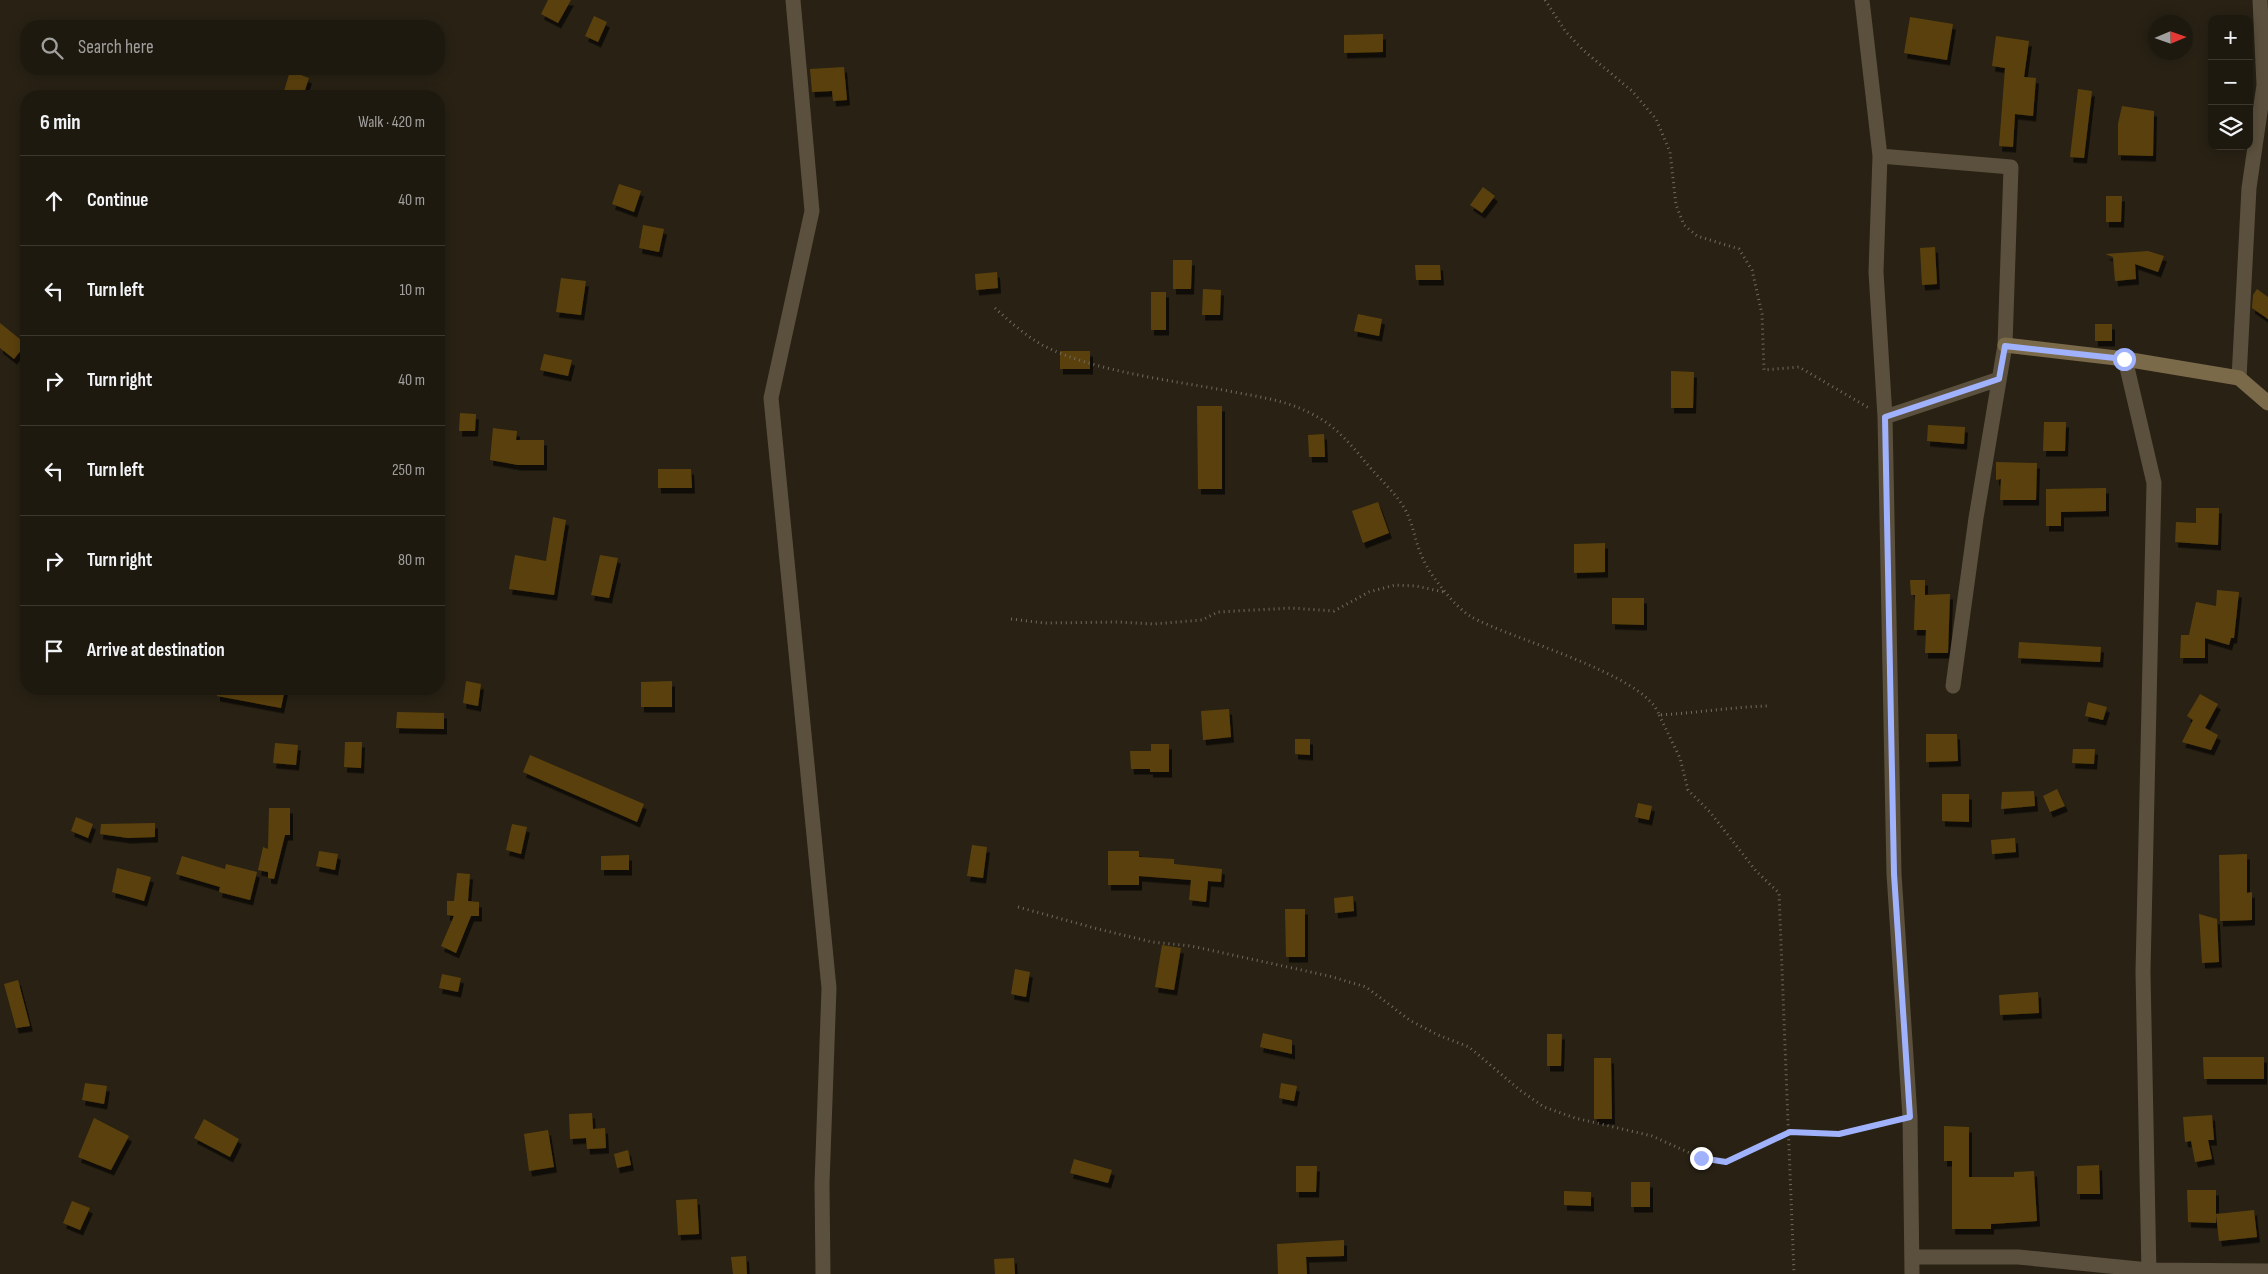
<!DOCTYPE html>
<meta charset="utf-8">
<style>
:root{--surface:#1e190f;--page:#262218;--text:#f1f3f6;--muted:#a1a09e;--line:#3c382f}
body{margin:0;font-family:"Sofia Sans Condensed",sans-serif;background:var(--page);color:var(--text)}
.controls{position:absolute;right:15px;top:15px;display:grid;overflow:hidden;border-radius:10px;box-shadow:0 2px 12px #0003}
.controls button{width:45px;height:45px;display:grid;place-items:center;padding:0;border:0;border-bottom:1px solid var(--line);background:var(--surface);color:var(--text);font:25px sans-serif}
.compass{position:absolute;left:2148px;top:15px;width:45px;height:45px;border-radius:50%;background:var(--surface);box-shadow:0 2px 12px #0003;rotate:88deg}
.stop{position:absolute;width:15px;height:15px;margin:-11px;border:4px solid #a1b2fd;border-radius:50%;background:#fff}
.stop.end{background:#a1b2fd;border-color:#fff;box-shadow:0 1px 5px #0008}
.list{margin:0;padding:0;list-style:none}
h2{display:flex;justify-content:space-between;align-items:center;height:65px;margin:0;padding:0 20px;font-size:21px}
h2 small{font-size:16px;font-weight:400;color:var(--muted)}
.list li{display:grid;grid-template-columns:32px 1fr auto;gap:15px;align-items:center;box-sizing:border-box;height:90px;padding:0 20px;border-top:1px solid var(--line)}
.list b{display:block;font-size:19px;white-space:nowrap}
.list em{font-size:16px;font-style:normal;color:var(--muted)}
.icon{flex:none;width:28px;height:28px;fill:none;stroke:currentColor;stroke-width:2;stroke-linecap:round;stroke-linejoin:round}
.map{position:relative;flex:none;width:2268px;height:1274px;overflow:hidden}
.search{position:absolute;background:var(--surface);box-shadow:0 2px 12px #0003;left:20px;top:20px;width:425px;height:55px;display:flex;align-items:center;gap:12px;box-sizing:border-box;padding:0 18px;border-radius:20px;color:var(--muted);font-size:19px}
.panel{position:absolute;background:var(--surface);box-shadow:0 2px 12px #0003;left:20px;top:90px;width:425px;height:605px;border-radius:20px}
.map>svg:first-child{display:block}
</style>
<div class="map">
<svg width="2268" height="1274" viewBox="0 0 2268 1274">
<defs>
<filter id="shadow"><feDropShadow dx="3" dy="5.5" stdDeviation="0" flood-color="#0009"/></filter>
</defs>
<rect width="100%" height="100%" fill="#282114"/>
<path fill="#5a410b" filter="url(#shadow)" d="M548 0H571L558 23 541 14Z
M594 16 607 22 598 42 585 36Z
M1910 17 1953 24 1947 60 1904 53Z
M1383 34V52L1344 53V35Z
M1996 36 2029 41 2024 77 2036 78 2033 116 2015 114 2013 147 1999 146 2005 68 1992 66Z
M844 67 847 100 833 101 832 91 812 92 810 69Z
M290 71 309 78 303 96 284 91Z
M2078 89 2092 91 2084 158 2070 157Z
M2122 106 2154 111 2153 156 2118 155V124Z
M619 184 641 191 634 212 612 204Z
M1483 187 1495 196 1482 213 1470 205Z
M2106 196H2122L2121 222H2106Z
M643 225 664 229 659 252 639 248Z
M1935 247 1937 284 1922 285 1920 248Z
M2148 251 2164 256 2158 272 2135 264 2136 279 2115 281 2113 257 2105 254Z
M1173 260H1192L1191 289H1173Z
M1415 265H1440L1441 280H1416Z
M997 272 998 288 976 290 975 274Z
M561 278 586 281 581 315 556 312Z
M1203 289 1221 290 1220 315H1202Z
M2257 289 2268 297V319L2252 308 2253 295Z
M1151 292H1166V330H1151Z
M1358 314 1382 319 1379 336 1354 331Z
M0 323 26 344 14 359 0 348Z
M2095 324H2112V341H2095Z
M1060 351H1090V369H1060Z
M544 354 572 360 568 376 540 370Z
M1671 371 1694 372 1693 408H1671Z
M1197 406H1222V489H1198Z
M460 413 476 414 475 431H459Z
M2044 422H2066L2065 451H2043Z
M1928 425 1965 427 1964 444 1927 441Z
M493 428 517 431 516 440H544V465H518L490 460Z
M1324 434 1325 457H1309L1308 435Z
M1996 462 2037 463 2036 500H2000L2001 479 1996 480Z
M658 469H691L692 488H658Z
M2106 488V511L2061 512V526H2046V489Z
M1378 502 1389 533 1363 543 1352 511Z
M2196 508H2219L2218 545 2175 542 2176 522 2196 523Z
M553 517 566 520 554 595 509 589 515 555 546 561Z
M1605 543V572L1574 573V544Z
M600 555 618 558 609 598 591 595Z
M1910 580H1925V595L1950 594 1948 653H1925L1926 630H1914L1915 595H1920H1911Z
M2217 590 2239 592 2234 638H2231L2229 645 2205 638V658H2180L2181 635H2189L2196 602 2216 606Z
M1612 598H1644V625L1612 624Z
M2019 642 2101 647 2100 662 2018 658Z
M466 681 481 684 478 706 463 703Z
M672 681V707H641V682Z
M217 689H285L281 708 217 696Z
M2200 694 2218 704 2205 728 2218 735 2211 750 2182 742 2193 720 2187 716Z
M2088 702 2107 707 2103 720 2085 716Z
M1229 709 1231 737 1203 740 1201 711Z
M397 712 444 713V729L396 728Z
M1926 734H1957L1958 761 1926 762Z
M1295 739H1310V755L1295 754Z
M345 742H362L361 768 344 767Z
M275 743 298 745 296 765 273 763Z
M1151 744H1169V772H1150V769H1131L1130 751H1151Z
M2073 749H2095L2094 764 2072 763Z
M530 755 644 804 637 822 523 772Z
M2057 789 2065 806 2050 812 2043 796Z
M2034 791 2035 806 2001 809 2002 792Z
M1942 794H1969V822L1942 821Z
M1638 803 1652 806 1649 820 1635 817Z
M269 808H290V835H285L274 879 268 878V872L258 870 263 847 268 849Z
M76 817 93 824 88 838 71 831Z
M155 823V837L128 838 100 834 101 824Z
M512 824 527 827 521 854 506 850Z
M2015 838 2016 852 1992 854 1991 840Z
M972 845 987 847 983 878 967 876Z
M319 851 338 854 335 870 316 866Z
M1108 851H1139V857L1174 859V864L1222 869 1221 882 1208 881 1206 902 1189 900 1191 880 1139 876V885H1108Z
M2247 854V893L2252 892V920L2220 921 2219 855Z
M629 855V870H601V856Z
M182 856 225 869 226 864 257 872 250 900 219 892 220 887 176 874Z
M117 868 151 877 144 901 112 892Z
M457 873 470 874 468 901 479 902V916H471L456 953 441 946 454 916 447 915V901H454Z
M1353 896 1354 911 1335 913 1334 898Z
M1285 909H1305V957H1286Z
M2199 914 2217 919 2219 962 2202 963Z
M1162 945 1181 948 1174 990 1155 987Z
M1015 969 1030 972 1026 997 1011 994Z
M442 974 461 978 458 992 439 988Z
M18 980 30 1026 16 1028 4 984Z
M2038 992 2039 1013 2000 1015 1999 995Z
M1263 1033 1292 1040V1054L1260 1047Z
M1547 1034H1562L1561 1066H1547Z
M2203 1057H2264V1079H2204Z
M1594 1058H1611L1612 1119H1594Z
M85 1083 107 1086 104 1104 82 1100Z
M1281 1083 1297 1086 1294 1101 1279 1098Z
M592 1113 593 1129 605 1128 606 1148 587 1149 586 1138 570 1139 569 1114Z
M2212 1115 2214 1140H2208L2212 1159 2195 1162 2191 1141 2185 1142 2183 1117Z
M94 1118 129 1136 111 1170 78 1157Z
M204 1119 239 1139 230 1157 194 1138Z
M1944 1126 1969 1127V1177H2014V1172L2034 1171 2037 1221 1991 1224V1229H1952V1161H1944Z
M548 1130 554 1167 529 1171 524 1134Z
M628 1150 631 1165 617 1168 614 1154Z
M1074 1159 1112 1170 1108 1183 1070 1173Z
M2099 1165 2100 1194H2077V1166Z
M1296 1166H1317L1316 1192H1296Z
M1631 1182H1650V1207H1631Z
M2187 1190H2216V1223L2188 1222Z
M1564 1191 1591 1192V1206L1564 1205Z
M697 1199 699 1234 678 1235 676 1200Z
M72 1201 90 1208 80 1230 63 1223Z
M2254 1210 2257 1237 2219 1241 2216 1214Z
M1344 1240V1256L1306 1257 1307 1274H1278L1277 1244Z
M746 1256 747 1274H733L731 1257Z
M1014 1258 1015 1274H995L994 1259Z"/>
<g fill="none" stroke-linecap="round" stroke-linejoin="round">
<path stroke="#716b60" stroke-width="3" stroke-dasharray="1 4" stroke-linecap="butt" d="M1545 0 1566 32 1583 50 1632 91 1656 119 1670 152 1676 205 1684 225 1697 236 1739 249 1752 270 1762 314 1764 370 1799 367 1869 408
M995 308C1010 322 1026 336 1044 346 1094 371 1168 380 1223 390 1253 396 1283 399 1310 413 1338 426 1354 449 1373 471 1385 484 1399 497 1407 513 1414 528 1416 545 1423 559 1430 575 1455 607 1470 616 1509 639 1646 674 1659 715 1696 713 1732 707 1768 706
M1011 619 1044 623 1119 622 1153 624 1202 620 1218 612 1291 608 1334 611 1369 592 1395 585 1416 586 1444 592
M1659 715 1680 758 1688 790 1710 812 1756 871 1779 893 1794 1274
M1018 907 1098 929 1152 942 1191 946 1329 976 1366 987 1411 1021 1438 1035 1469 1047 1521 1091 1544 1107 1575 1118 1652 1136 1701 1158 1726 1162 1790 1132 1839 1134 1895 1120"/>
<path stroke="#5b503d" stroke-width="15" d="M793 0 812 211 771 398 829 988 822 1184 823 1274
M1862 0 1880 156 1876 272 1885 417 1894 874 1910 1117 1912 1274
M1880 156 2011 167 2005 345 1976 518 1953 686
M2125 359 2154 483 2143 972 2149 1274
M2239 378 2249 188 2264 85 2260 0
M1885 417 1999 379
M1912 1257H2018L2149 1270 2268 1271"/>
<path stroke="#7b6a4a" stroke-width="15" d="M2005 345 2125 359 2239 378 2268 403"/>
</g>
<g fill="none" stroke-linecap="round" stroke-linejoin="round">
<path stroke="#a1b2fd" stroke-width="6" d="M1701 1158 1726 1162 1790 1132 1839 1134 1910 1117 1894 874 1885 417 1999 379 2005 346 2124 359"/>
</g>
</svg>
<div class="controls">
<button>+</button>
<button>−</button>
<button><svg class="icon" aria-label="layers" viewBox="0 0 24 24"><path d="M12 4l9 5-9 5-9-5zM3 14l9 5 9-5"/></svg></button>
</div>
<svg class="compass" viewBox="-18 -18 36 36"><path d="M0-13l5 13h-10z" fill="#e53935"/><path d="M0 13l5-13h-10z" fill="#a1a09e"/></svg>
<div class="stop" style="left:2124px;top:359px"></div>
<div class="stop end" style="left:1701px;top:1158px"></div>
<div class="search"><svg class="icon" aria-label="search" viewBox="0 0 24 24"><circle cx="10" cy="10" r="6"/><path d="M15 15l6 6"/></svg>Search here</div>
<section class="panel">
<h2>6 min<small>Walk · 420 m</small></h2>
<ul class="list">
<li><svg class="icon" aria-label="ahead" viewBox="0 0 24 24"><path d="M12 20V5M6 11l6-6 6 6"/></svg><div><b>Continue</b></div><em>40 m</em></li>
<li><svg class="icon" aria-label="left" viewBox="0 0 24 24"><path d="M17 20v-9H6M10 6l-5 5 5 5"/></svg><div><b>Turn left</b></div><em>10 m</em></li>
<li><svg class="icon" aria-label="right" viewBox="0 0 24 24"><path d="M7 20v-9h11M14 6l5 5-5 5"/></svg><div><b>Turn right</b></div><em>40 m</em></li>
<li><svg class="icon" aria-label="left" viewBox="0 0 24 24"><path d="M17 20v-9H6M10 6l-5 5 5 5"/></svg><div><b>Turn left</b></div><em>250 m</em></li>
<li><svg class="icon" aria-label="right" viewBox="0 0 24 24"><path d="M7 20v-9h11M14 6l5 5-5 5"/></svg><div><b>Turn right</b></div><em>80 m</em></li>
<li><svg class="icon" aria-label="arrive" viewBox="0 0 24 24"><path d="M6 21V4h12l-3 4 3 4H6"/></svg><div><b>Arrive at destination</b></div></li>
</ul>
</section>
</div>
